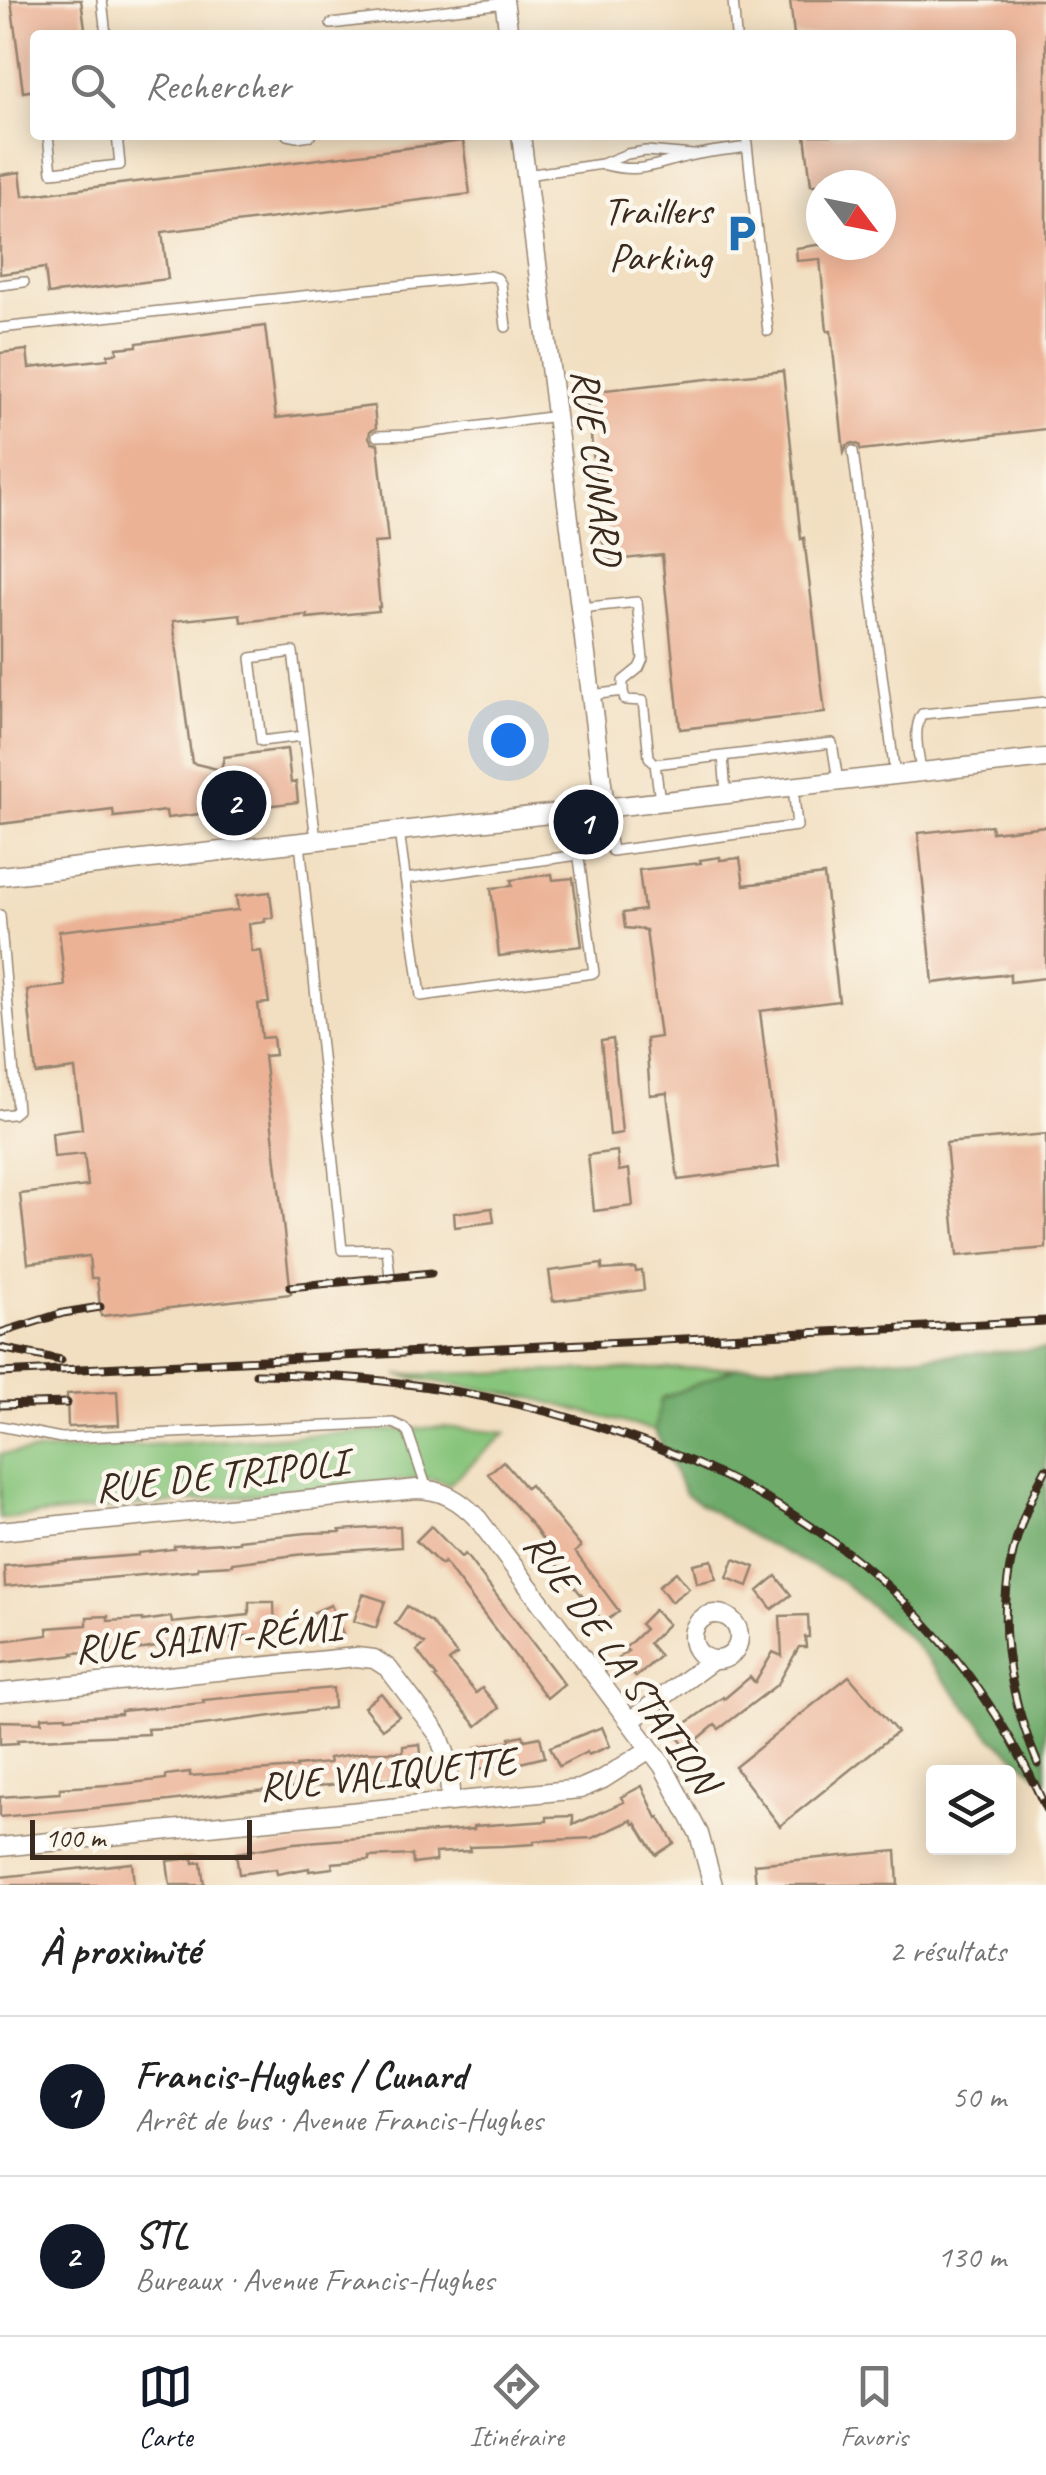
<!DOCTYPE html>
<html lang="fr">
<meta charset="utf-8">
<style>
:root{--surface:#fff;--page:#f6f6f6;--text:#222;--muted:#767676;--line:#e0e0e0;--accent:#111827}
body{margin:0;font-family:Caveat,sans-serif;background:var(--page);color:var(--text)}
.controls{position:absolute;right:30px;bottom:30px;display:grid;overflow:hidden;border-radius:10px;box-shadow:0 5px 25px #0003}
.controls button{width:90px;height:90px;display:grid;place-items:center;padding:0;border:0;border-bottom:2px solid var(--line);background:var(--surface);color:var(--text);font:50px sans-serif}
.compass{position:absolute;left:806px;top:170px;width:90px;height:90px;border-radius:50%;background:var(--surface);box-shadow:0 5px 25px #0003;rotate:122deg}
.scale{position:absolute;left:30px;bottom:25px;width:222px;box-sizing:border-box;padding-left:10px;border:5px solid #3b2a1e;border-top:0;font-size:28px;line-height:35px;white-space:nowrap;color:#3b2a1e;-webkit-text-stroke:8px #fbf7ec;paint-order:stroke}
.you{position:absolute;left:508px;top:740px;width:35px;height:35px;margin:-25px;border:8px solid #fff;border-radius:50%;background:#1a73e8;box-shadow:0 0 0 15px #1a73e833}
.badge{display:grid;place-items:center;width:65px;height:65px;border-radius:50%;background:var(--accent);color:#fff;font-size:32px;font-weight:700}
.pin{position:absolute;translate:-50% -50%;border:5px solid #fff;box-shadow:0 2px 10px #0006}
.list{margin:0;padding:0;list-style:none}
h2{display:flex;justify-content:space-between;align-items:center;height:130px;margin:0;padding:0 40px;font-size:42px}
h2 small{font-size:32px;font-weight:400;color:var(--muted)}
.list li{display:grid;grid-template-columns:65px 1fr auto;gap:30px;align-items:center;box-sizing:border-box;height:160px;padding:0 40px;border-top:2px solid var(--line)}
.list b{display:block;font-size:38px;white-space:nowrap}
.list p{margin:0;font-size:32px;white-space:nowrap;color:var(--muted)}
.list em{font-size:32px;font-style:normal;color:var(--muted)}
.icon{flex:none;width:55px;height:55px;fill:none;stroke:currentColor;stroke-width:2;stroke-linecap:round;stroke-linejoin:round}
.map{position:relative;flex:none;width:1046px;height:1885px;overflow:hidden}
.search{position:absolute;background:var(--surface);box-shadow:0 5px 25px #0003;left:30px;right:30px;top:30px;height:110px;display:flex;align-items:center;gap:25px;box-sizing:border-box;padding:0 35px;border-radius:10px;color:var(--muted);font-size:38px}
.sheet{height:450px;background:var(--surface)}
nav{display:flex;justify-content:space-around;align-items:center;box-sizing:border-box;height:140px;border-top:2px solid var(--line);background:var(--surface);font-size:28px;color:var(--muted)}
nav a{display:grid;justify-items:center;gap:5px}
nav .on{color:var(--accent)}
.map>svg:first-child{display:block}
</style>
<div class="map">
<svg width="1046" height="1885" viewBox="0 0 1046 1885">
<rect width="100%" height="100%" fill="#fbf7ec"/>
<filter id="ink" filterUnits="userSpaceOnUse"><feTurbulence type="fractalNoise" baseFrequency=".01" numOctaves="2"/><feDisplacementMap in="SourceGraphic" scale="20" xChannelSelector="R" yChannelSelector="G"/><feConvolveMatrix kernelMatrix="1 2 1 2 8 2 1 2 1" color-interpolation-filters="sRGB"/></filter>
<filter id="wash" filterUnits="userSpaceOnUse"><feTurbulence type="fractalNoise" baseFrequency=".0048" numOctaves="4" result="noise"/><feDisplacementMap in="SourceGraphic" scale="40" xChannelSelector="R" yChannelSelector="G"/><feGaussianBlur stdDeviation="2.25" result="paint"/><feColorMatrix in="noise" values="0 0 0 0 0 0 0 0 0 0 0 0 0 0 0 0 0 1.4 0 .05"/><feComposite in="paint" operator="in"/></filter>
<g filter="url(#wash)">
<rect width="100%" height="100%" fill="#f2dfc1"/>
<path fill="#88c57b" stroke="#62784c" stroke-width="2.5" d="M737 1367 661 1399 655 1431 533 1398 397 1375Z
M442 1427 506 1433 449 1484 429 1478 0 1519V1454Z"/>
<path fill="#6eaa6b" stroke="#546a44" stroke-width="2.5" d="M1046 1349V1781L992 1737 910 1639 841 1581 753 1537 685 1494 655 1431 661 1399 737 1367Z"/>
<g id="blocks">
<path fill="#ebb296" d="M11 0H81L86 35H35V90L23 92Z
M790 0H1046V429L861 450 859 445 853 443 847 445 844 452 831 331H827L820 259 797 261 796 248 817 245H881V185H811L805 135H1011V35H794Z
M463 141 470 194 162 232 168 279 48 294 45 268 0 274V175L20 172 23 196Z
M265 326 276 418 374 406 376 428 370 431 369 437 372 443 378 444 388 542 374 543 380 607H378L379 611 307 618V615L241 622 240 614 173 621 192 763 221 770 224 757 287 749 291 783 296 782 298 802 167 818 166 811 114 817 113 810 0 824V353L27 350 29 368 108 359V354L117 353V348L137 346V343Z
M783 371 801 539 804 538 825 713 680 729 662 555 605 561 586 392Z
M991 825 992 832 1046 826V978L1010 982V974L933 983 918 833Z
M720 857V860L740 858 744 885 824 875 839 1001 760 1011 779 1167 678 1180 667 1093 650 1095 646 1039 660 1037 646 930 625 928 623 913 644 910 639 870 701 863 700 860Z
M552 874 553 880 573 878 582 946 499 956 491 888 512 886 511 880Z
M270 892 273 918H265V922L249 924 252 952 261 951 269 1003 258 1004 262 1038 273 1037 275 1055 264 1056 291 1294 101 1316 97 1278H91L89 1256 28 1263 20 1194 88 1186 84 1154 54 1157 52 1133 82 1129 75 1069 36 1074 27 990 65 986 59 931 238 910 236 896Z
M613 1039 622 1133 610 1135 601 1041Z
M1046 1134V1248L957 1256 946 1143Z
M617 1151 619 1171 629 1169 633 1206 594 1211 588 1155Z
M492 1208 494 1222 455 1227 454 1213Z
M602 1264V1270L635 1268 636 1272 642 1271 644 1290 553 1301 549 1271Z
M117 1391 119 1425 68 1427 67 1394Z
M503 1461 526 1488 530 1485 581 1547 575 1552 619 1611 604 1623 550 1556 553 1554 533 1526 488 1474Z
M400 1526 401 1547 304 1554 232 1563V1565L198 1567V1570L5 1587 4 1566 138 1555V1553L174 1549V1546L239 1542V1540L307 1533 341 1532 340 1530Z
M431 1526 461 1557 465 1554 564 1684 547 1698 444 1562 441 1565 416 1541Z
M734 1559 755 1567 748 1586 727 1578Z
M712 1560 716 1579 697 1583 693 1564Z
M676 1572 689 1588 671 1602 659 1586Z
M776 1576 791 1595 772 1609 758 1591Z
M363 1594 385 1601 376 1628 354 1621Z
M249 1602H274L275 1636H244V1638L181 1643 144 1649 73 1653 74 1655 0 1663V1641L48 1635 47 1628 87 1625V1617L108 1616V1621L143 1619V1621L171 1617 172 1623 209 1619 249 1615Z
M331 1605 343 1634 324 1641 312 1613Z
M407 1606 432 1623 457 1655 449 1661 476 1693 482 1688 499 1708 477 1726 435 1678 437 1677 417 1651 425 1644 395 1624Z
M654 1610 668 1624 649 1643 660 1656 636 1677 619 1658 628 1651 625 1648 645 1629 640 1624Z
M808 1615 809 1637H805L806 1647H799L778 1684 719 1729 715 1725 697 1740 701 1745 690 1753 674 1732 723 1697 724 1699 750 1677 755 1683 773 1652 782 1656 780 1616Z
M849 1676 897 1732 780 1826 735 1767Z
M333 1688 334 1708 187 1727 147 1729 148 1734 17 1740 18 1743 0 1744V1721L42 1722V1717L66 1716V1718L121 1714V1711L204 1703 203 1700Z
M381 1693 399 1716 382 1729 364 1707Z
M602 1727 610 1746 588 1755 587 1752 559 1766 550 1747Z
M523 1735 525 1740 540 1737 545 1757 516 1764 515 1762 480 1769 476 1747 510 1741V1738Z
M420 1744 423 1774 396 1777V1779H372L329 1785 230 1793 169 1801 0 1817V1797L60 1793V1788L123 1784 166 1779V1775L190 1772V1776L296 1768V1766L330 1763 329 1758 366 1752H403V1746Z
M642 1786 657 1818 659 1817 674 1843 656 1855 636 1823 634 1824 632 1820 593 1838 534 1841V1844L503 1846 469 1847 470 1851 435 1853 436 1861 413 1864 412 1855 369 1857V1860L332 1863 333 1868 309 1871V1868L277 1874 276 1869 239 1874 236 1853 294 1843 474 1829V1826L547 1821V1817L573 1816V1825L624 1802 621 1797Z
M896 1851 898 1885H756L754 1864Z
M193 1858 194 1863 201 1862 204 1885H170L167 1861Z
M132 1863 134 1885H0V1877Z"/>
</g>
</g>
<g filter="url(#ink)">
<use href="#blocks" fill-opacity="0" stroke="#968470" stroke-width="2.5"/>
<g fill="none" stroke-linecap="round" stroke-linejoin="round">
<defs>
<path id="lane" d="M102 0 106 35
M733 0 736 35
M331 24 505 3
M48 135 52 172 120 165 117 135
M287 135 297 137 311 135
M746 135 768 331
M602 164C640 175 655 164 690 156 709 151 729 150 747 147
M526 175 602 164 627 154 646 151 693 155
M0 285 24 282
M0 328 490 276 497 278 501 284 506 327
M377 436 411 435 557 416
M853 451 895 775
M580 608 637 602 643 659 639 668 623 681V691
M591 695 623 691 625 700 643 701 649 757 655 764
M303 736 261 741 251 658 293 652 316 840
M723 756 726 793
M921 772C919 754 912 729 922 714L1046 702
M660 801 655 764 832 743 838 781
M605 807 612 851 797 826 793 786
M399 831 421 996 594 973 573 812
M300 843 342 1250 387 1249 390 1277
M405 879 579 855
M0 915 17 1110 12 1114 0 1115
M0 1426 61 1438 393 1423 404 1428 408 1433 427 1489"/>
<path id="street" d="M504 0 509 35
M521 135 605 807
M0 876 1046 758
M0 1531 416 1489C442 1489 460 1500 478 1519L663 1766 699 1834 713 1885
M693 1637a23 23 0 1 1 46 0a23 23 0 1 1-46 0Z
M0 1693 356 1657 374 1659 388 1668 438 1734 447 1758 451 1802
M630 1721 713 1660
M0 1847 580 1789 603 1779 650 1749"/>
</defs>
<use href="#lane" stroke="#968470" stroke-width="12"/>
<use href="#street" stroke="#968470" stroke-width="21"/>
<use href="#lane" stroke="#fff" stroke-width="9"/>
<use href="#street" stroke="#fff" stroke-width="18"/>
<defs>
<path id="rail" d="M290 1287 431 1273
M0 1333 63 1313 100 1307
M0 1348 61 1360
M0 1373 1046 1321
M256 1374C355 1374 454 1387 549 1412 775 1473 949 1590 1046 1809
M0 1405 67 1403
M1038 1764C995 1661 991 1569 1046 1469"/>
</defs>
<use href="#rail" stroke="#3b2a1e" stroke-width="9"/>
<use href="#rail" stroke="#fbf7ec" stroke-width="5" stroke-dasharray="15" stroke-linecap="butt"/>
</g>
</g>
<defs>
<symbol id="parking-bare" viewBox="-9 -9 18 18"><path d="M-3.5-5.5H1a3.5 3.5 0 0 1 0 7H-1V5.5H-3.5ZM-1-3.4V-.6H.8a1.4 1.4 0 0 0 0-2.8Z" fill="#1f6fb2" stroke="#fbf7ec" stroke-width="2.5" paint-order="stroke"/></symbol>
</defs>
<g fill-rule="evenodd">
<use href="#parking-bare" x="714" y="206" width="55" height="55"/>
</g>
<g text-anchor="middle" stroke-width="9" stroke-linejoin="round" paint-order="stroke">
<g font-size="40" fill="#3b2a1e" stroke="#fbf7ec" text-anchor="end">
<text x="712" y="224">Traillers<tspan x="712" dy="46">Parking</tspan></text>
</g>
<g font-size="40" fill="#3b2a1e" stroke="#fbf7ec">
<text transform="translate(598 467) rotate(83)" y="14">RUE CUNARD</text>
<text transform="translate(221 1474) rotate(-6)" y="14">RUE DE TRIPOLI</text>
<text transform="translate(208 1637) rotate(-5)" y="14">RUE SAINT-RÉMI</text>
<text transform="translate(622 1662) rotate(55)" y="14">RUE DE LA STATION</text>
<text transform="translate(387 1773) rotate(-6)" y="14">RUE VALIQUETTE</text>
</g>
</g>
</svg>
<div class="controls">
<button><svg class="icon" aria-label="layers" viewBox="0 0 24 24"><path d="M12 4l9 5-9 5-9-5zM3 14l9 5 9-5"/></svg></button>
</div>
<svg class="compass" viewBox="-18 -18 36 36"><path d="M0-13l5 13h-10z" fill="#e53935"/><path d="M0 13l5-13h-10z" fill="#767676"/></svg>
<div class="scale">100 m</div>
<div class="you"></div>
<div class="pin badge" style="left:586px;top:822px">1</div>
<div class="pin badge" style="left:234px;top:803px">2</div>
<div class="search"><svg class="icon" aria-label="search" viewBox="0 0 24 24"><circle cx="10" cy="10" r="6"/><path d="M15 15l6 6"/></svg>Rechercher</div>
</div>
<section class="sheet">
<h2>À proximité<small>2 résultats</small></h2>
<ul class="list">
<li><span class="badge">1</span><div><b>Francis-Hughes / Cunard</b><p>Arrêt de bus · Avenue Francis-Hughes</p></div><em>50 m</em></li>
<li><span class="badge">2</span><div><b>STL</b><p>Bureaux · Avenue Francis-Hughes</p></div><em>130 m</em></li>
</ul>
</section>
<nav>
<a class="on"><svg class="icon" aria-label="map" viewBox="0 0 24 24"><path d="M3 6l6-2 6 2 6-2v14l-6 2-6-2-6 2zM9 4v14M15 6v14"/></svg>Carte</a>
<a><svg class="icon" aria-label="directions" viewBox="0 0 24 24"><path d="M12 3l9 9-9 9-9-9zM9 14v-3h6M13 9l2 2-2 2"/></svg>Itinéraire</a>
<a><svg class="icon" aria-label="saved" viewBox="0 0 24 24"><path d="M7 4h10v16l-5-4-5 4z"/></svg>Favoris</a>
</nav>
